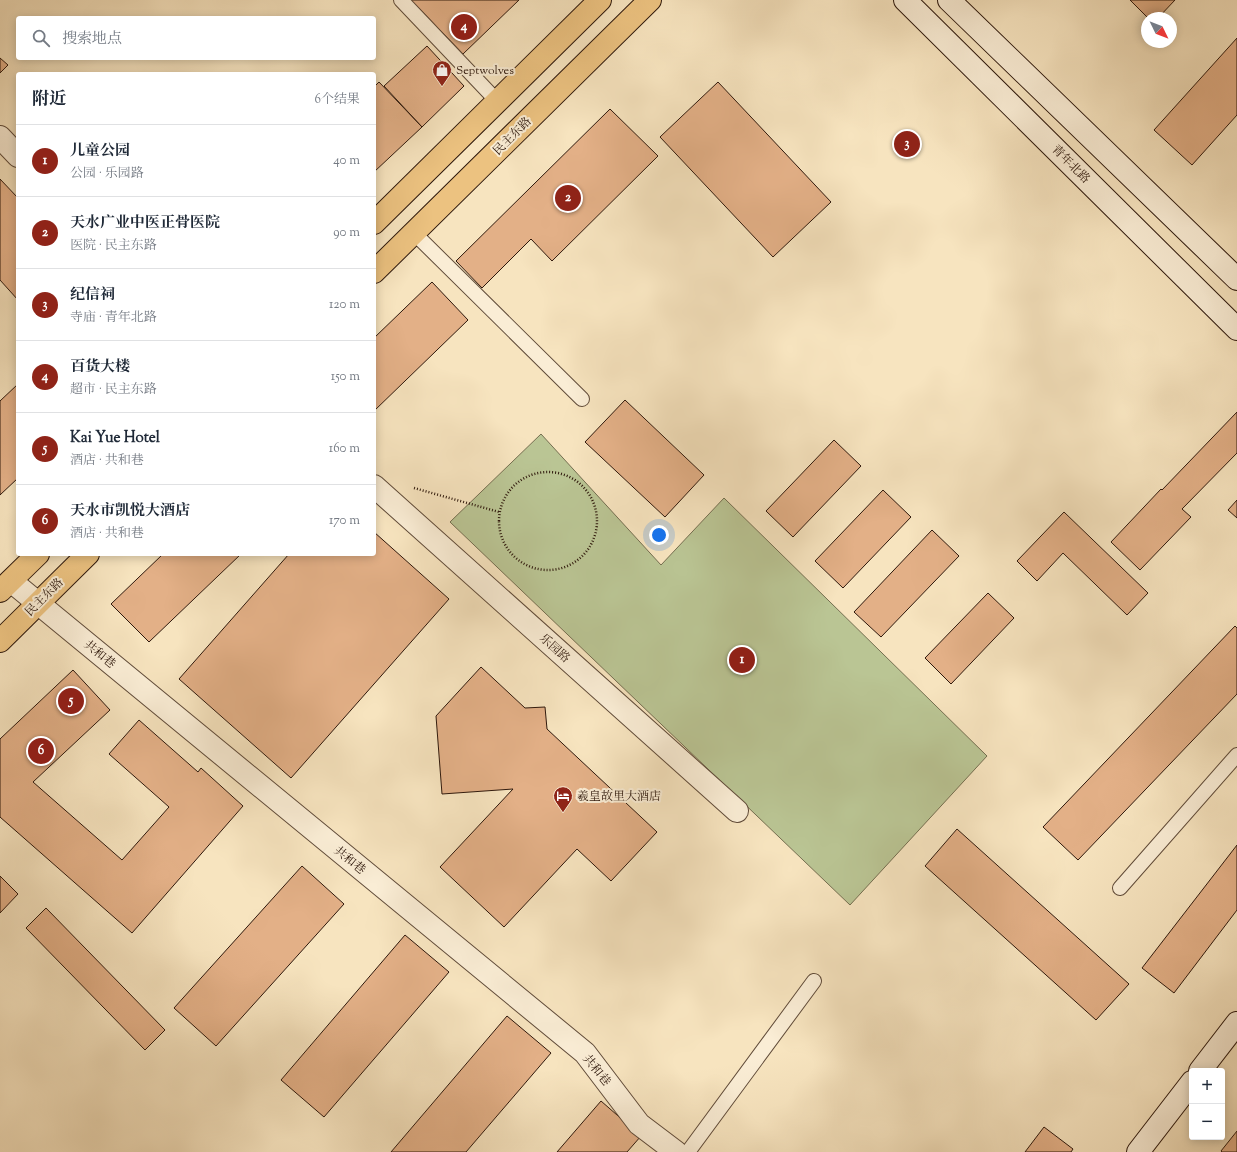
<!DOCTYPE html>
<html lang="zh">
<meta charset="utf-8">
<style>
:root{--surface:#fff;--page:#f2f2f3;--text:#1f2937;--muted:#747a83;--line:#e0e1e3;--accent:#8f2418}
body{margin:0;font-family:"Sorts Mill Goudy","Noto Serif SC",serif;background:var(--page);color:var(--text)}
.controls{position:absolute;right:12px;bottom:12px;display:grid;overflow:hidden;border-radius:4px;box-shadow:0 2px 10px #0003}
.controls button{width:36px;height:36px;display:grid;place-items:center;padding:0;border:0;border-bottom:1px solid var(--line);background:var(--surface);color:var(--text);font:20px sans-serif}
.compass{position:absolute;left:1141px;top:12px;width:36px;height:36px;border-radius:50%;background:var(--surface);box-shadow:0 2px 10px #0003;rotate:133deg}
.you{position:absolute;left:659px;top:535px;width:14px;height:14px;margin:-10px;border:3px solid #fff;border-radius:50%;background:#1a73e8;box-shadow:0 0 0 6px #1a73e833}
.badge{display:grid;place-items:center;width:26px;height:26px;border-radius:50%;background:var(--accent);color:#fff;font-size:13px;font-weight:700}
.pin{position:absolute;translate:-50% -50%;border:2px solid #fff;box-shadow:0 1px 4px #0006}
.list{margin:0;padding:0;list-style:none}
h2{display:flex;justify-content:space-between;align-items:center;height:52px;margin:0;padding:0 16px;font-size:17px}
h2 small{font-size:13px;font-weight:400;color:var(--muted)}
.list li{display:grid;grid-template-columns:26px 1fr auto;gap:12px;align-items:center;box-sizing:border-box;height:72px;padding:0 16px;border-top:1px solid var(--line)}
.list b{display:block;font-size:15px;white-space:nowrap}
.list p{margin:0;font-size:13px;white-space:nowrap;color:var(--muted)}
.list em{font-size:13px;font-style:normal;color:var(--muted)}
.icon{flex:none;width:22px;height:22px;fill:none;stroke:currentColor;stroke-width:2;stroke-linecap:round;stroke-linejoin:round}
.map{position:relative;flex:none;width:1237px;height:1152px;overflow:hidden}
.search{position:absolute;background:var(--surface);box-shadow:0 2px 10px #0003;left:16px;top:16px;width:360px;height:44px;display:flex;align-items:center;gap:10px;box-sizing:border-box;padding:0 14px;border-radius:4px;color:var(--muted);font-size:15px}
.panel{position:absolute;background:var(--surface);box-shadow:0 2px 10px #0003;left:16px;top:72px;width:360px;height:484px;border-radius:4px}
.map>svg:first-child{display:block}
</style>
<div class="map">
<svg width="1237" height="1152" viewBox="0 0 1237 1152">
<rect width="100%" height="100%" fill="#f7e4bf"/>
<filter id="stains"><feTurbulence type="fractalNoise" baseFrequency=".005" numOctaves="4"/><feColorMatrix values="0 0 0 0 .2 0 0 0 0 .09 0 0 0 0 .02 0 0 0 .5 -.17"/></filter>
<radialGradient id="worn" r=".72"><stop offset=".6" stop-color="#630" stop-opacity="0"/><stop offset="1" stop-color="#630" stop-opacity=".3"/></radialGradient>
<path fill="#bac594" stroke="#746e50" d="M541 434 661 565 724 498 987 756 850 905 450 522Z"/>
<path fill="#e3b087" stroke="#2e180c" d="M411 0H519L463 54Z
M1130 0H1175L1158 18H1148Z
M1237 38V115L1192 165 1154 130Z
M427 46 464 86 422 127 384 86Z
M0 58 8 65 0 73Z
M379 82 422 127 374 172V87Z
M718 82 831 202 773 257 660 137Z
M610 109 658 156 552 261 531 239 482 288 456 261Z
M0 179 18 198V300L0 280Z
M432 282 468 320 374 411V338Z
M18 384V478L0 495V401Z
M625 400 704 475 665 517 585 442Z
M1237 412V453L1182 509 1191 517 1140 570 1111 542 1161 489 1162 490Z
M834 440 861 466 793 537 766 511Z
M883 490 911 517 843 588 815 561Z
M1237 500V518L1228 510Z
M1064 512 1148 593 1127 615 1063 553 1037 581 1017 561Z
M932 530 959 556 881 637 854 612Z
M374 532 449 599 291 778 179 679 289 554H374Z
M163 554H241L149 642 111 604Z
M988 593 1014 618 951 684 925 658Z
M1235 626 1237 628V694L1078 860 1043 827Z
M481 667 525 708 545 707 547 729 657 832 611 881 577 849 504 927 440 867 513 789 442 794 436 716Z
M73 670 110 710 33 782 122 860 169 807 109 754 139 720 198 772 201 768 243 806 132 933 0 817V739Z
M957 829 1129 984 1096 1020 925 866Z
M1237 845V910L1174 993 1142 968Z
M302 866 344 904 216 1046 174 1008Z
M0 876 18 894 0 913Z
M46 908 165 1030 145 1050 26 928Z
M405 935 449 972 324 1117 281 1080Z
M507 1016 551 1053 466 1152H391Z
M601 1101 641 1136 627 1152H557Z
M1044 1127 1073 1149 1071 1152H1025Z
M1237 1131V1152H1222L1221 1151Z"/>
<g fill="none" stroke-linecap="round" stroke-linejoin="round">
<defs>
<path id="lane" d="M401 0 497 101
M414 233 582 399
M1120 888 1237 755
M688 1152 814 981"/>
<path id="street" d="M0 137 18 156
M374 486 737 811
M11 581 585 1053 639 1124 676 1152"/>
<path id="secondary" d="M905 0 1237 329
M949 0 1237 279
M1200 1071 1237 1023
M1138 1152 1192 1082"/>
<path id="primary" d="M374 223 600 0
M374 272 650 0
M0 591 38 554
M0 641 88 554"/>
</defs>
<use href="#lane" stroke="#604b39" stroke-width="16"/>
<use href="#street" stroke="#604b39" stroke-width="24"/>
<use href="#secondary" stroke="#2e180c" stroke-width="24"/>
<use href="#primary" stroke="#2e180c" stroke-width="24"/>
<path stroke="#2e180c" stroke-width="2.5" stroke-dasharray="1 2" stroke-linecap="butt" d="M499 521a49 49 0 1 1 98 0a49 49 0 1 1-98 0Z
M414 488 499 512"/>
<use href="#lane" stroke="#faedd5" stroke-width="14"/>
<use href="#street" stroke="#faedd5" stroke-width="22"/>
<use href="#secondary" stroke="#faedd5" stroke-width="22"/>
<use href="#primary" stroke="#ecc280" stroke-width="22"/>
</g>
<defs>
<symbol id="shop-pin" viewBox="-11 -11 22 30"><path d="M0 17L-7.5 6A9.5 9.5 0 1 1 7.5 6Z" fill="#8f2418" stroke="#faedd5"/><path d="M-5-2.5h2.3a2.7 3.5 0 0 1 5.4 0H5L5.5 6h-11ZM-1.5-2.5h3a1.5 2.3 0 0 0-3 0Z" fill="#fff"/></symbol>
<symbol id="hotel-pin" viewBox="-11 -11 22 30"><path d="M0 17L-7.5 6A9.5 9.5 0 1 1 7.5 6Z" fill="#8f2418" stroke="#faedd5"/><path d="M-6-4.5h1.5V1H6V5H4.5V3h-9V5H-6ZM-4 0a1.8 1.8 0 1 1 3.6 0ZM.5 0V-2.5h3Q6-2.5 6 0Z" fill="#fff"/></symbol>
</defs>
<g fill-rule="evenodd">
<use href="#shop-pin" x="431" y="59" width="22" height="30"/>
<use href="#hotel-pin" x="552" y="785" width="22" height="30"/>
</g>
<g text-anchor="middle" stroke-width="4" stroke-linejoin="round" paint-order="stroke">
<g font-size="12" fill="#2e180c" stroke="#faedd5" text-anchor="start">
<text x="456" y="74">Septwolves</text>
<text x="577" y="800">羲皇故里大酒店</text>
</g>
<g font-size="12" fill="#2e180c" stroke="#faedd5">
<text transform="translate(512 136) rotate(-45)" y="4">民主东路</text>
<text transform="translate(1071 164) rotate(45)" y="4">青年北路</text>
<text transform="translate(44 597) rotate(-45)" y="4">民主东路</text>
<text transform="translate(555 648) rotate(42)" y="4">乐园路</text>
<text transform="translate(100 654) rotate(39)" y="4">共和巷</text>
<text transform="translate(350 860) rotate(39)" y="4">共和巷</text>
<text transform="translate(597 1070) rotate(51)" y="4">共和巷</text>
</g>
</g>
<rect width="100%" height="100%" filter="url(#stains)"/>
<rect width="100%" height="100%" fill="url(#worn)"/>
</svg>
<div class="controls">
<button>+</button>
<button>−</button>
</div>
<svg class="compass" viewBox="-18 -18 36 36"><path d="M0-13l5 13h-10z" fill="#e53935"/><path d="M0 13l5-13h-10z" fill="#747a83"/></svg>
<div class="you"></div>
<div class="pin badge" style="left:742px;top:660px">1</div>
<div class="pin badge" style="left:568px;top:198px">2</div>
<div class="pin badge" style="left:907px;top:144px">3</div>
<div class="pin badge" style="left:464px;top:27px">4</div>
<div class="pin badge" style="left:71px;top:701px">5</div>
<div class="pin badge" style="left:41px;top:751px">6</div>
<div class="search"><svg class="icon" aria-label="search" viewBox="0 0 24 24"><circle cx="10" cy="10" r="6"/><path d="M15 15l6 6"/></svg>搜索地点</div>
<section class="panel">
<h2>附近<small>6个结果</small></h2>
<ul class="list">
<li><span class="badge">1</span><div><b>儿童公园</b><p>公园 · 乐园路</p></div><em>40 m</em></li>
<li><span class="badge">2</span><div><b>天水广业中医正骨医院</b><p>医院 · 民主东路</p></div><em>90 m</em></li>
<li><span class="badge">3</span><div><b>纪信祠</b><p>寺庙 · 青年北路</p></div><em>120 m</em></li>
<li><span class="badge">4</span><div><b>百货大楼</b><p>超市 · 民主东路</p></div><em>150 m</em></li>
<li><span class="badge">5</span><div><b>Kai Yue Hotel</b><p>酒店 · 共和巷</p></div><em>160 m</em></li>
<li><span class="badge">6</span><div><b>天水市凯悦大酒店</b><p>酒店 · 共和巷</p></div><em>170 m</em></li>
</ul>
</section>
</div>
